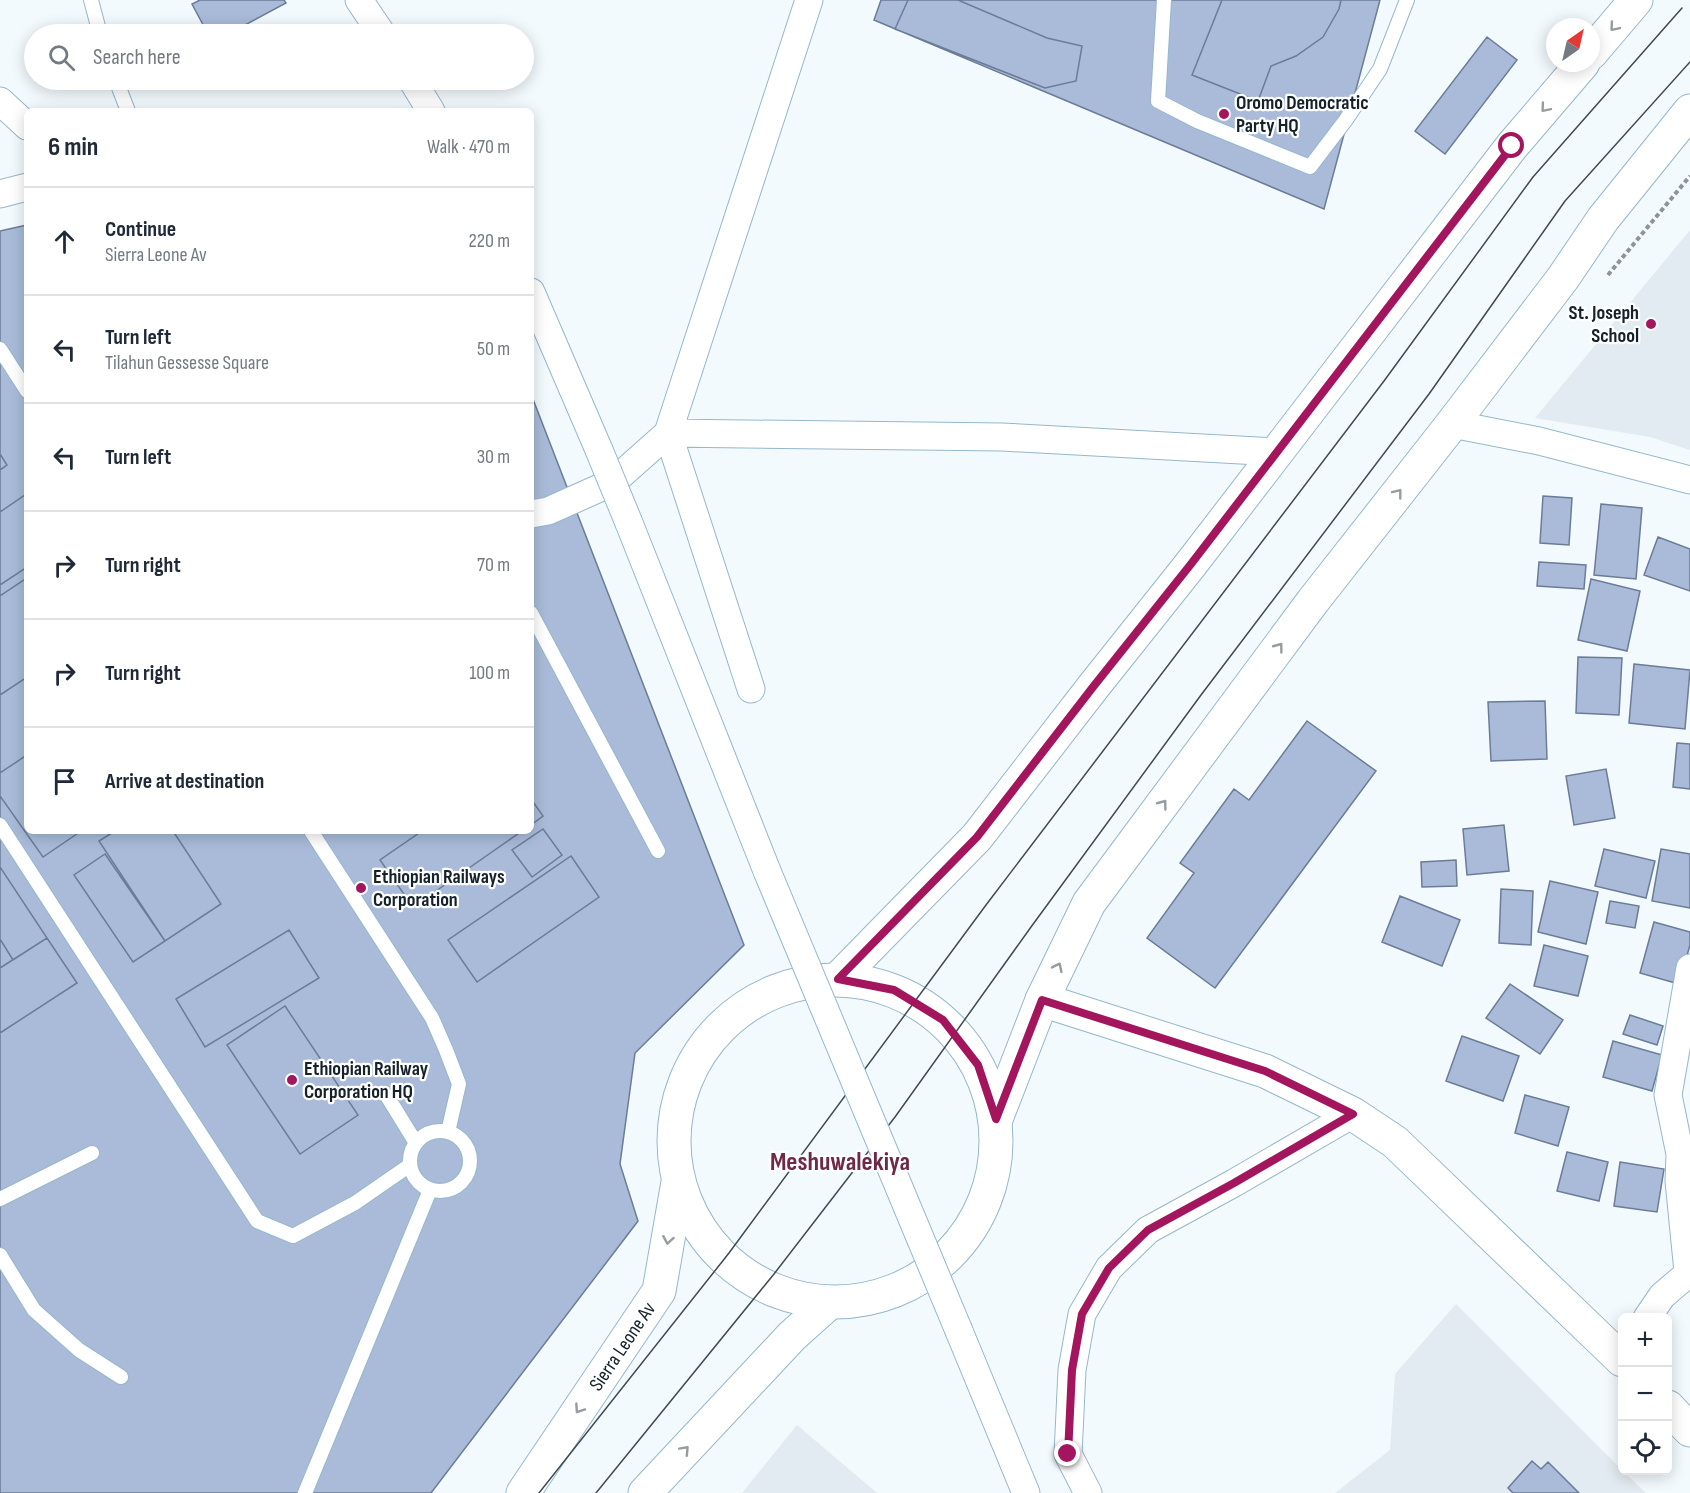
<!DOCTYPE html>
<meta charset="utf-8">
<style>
:root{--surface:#fff;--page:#f2f2f3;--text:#1f2937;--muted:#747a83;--line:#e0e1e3}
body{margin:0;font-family:"Sofia Sans Condensed",sans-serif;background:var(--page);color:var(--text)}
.controls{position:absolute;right:18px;bottom:18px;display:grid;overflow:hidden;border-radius:9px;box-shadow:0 3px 15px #0003}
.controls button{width:54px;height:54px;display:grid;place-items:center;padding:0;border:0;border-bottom:2px solid var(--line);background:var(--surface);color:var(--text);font:30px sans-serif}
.compass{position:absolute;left:1546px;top:18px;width:54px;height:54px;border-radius:50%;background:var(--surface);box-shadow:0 3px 15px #0003;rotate:34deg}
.stop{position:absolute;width:18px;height:18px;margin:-14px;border:4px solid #a3155c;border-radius:50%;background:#fff}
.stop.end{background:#a3155c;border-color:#fff;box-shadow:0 2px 6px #0008}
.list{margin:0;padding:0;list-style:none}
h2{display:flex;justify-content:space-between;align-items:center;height:78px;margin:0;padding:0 24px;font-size:26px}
h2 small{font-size:20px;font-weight:400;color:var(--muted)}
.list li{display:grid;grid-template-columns:39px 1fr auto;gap:18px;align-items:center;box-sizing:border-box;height:108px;padding:0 24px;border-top:2px solid var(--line)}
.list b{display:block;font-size:22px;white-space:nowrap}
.list p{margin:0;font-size:20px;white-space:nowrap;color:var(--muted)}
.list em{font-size:20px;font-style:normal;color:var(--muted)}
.icon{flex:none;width:33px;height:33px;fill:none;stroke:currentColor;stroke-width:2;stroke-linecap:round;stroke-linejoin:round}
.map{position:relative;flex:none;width:1690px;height:1493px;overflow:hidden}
.search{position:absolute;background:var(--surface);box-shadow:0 3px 15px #0003;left:24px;top:24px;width:510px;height:66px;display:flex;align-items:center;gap:15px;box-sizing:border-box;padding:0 21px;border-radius:33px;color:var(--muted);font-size:22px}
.panel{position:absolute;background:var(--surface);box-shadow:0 3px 15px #0003;left:24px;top:108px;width:510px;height:726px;border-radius:9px}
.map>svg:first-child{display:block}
</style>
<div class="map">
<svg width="1690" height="1493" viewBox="0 0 1690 1493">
<rect width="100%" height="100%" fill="#f3fafe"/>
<path fill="#e2ebf1" d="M1690 230V450L1650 437 1535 418Z
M1456 1304 1622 1470 1646 1493H1335L1390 1450 1395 1374Z
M797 1425 877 1493H742Z"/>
<path fill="#a9bbd9" stroke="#6b7c98" stroke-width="1.5" d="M200 0H284L286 3 228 34H208L192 4Z
M881 0H1380L1324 209 874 20Z
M908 0H958L1047 38 1082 46 1076 81 1045 88 895 29Z
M1222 0H1341L1339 9 1323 37 1296 56 1271 66 1258 101 1192 75Z
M1487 37 1517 60 1445 154 1415 131Z
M27 225V831H531V394L744 945 635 1053 620 1164 638 1221 431 1493H0V231Z
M0 454 7 465 0 470Z
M25 495 27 497V567L0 585V512Z
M1543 496 1572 498 1569 545 1540 543Z
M1601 504 1642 508 1636 579 1594 575Z
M1658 537 1690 549V591L1644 575Z
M1539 562 1586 565 1584 589 1537 586Z
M27 578V677L0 695V596Z
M1591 579 1640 591 1627 651 1578 640Z
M1578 657 1622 658 1619 715 1576 713Z
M1634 664 1690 670 1685 729 1629 723Z
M1545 701 1547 759 1491 761 1488 702Z
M1307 721 1376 771 1215 988 1147 938 1194 873 1180 863 1234 789 1249 800Z
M1677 743 1690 744V789L1673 787Z
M27 755V831H81L43 857 0 796V773Z
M1606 769 1615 818 1574 825 1566 776Z
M531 799 543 816 531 825Z
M1504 825 1509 871 1467 875 1463 829Z
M543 829 562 855 532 877 512 850Z
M115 831H173L221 904 165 941 99 841Z
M422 831H522L413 907 380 860Z
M1604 849 1655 861 1646 898 1595 886Z
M1661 849 1690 854V908L1652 901Z
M105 854 165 941 133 962 74 875Z
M571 856 599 897 477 982 448 940Z
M1456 860 1457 886 1422 887 1421 862Z
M0 867 47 938 13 960 0 939Z
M1550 881 1598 892 1586 944 1538 932Z
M1501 889 1533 891 1531 945 1499 943Z
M1400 896 1460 920 1442 966 1382 942Z
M1610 901 1639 906 1635 928 1606 923Z
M1654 922 1690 932V945L1679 984 1640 973Z
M289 930 319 978 205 1047 176 999Z
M47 938 77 983 0 1033V968Z
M1544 945 1588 956 1578 996 1534 986Z
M1510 984 1563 1020 1540 1054 1486 1018Z
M285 1006 358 1115 300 1154 227 1045Z
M1630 1015 1663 1026 1657 1045 1623 1034Z
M1462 1036 1519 1056 1503 1101 1446 1081Z
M1613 1041 1662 1055 1652 1091 1603 1077Z
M1525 1095 1569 1107 1558 1146 1515 1133Z
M1567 1152 1608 1162 1599 1201 1557 1191Z
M1620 1162 1664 1169 1657 1212 1614 1206Z
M1532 1461 1541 1469 1548 1462 1579 1493H1513L1508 1488Z"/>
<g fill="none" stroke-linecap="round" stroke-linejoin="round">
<defs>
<path id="lane" d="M91 0 100 34
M1164 0 1158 101 1197 121 1310 167 1345 121 1380 69 1407 0
M116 80 128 111
M0 349 27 391
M531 613 658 851
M0 825 257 1221 293 1236 355 1203 410 1165
M311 831 432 1018 446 1050 459 1084 448 1132
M387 1096 416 1143
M410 1161a30 30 0 1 1 60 0a30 30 0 1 1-60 0Z
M0 1199 92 1153
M0 1255 34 1310 79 1350 121 1377
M305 1493 430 1190"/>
<path id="street" d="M359 0 382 34
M412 80 431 111
M0 101 27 126
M0 194 27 187
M531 292 599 450
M1452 424 1539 441 1690 480
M531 514 548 511 613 482 668 433 809 0
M629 523 767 871
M751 689 668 433 1002 437 1277 452
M1688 1272 1679 1181 1680 1154 1668 1095 1690 968
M1647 1318 1662 1296 1690 1272
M959 1331 1026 1493
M1088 1493 1068 1454 1072 1370 1082 1314 1109 1268 1148 1230 1234 1183 1353 1114"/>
<path id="secondary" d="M1042 1000 1265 1071 1353 1114 1395 1142 1622 1360
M1668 1407 1690 1430"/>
<g id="primary">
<path d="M1591 53 1636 0"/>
<path d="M838 979 977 837 1093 687 1191 564 1512 146 1583 63"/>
<circle cx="835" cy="1141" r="161"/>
<path d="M996 1119 1042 1000 1089 903 1313 601 1452 424 1563 278 1603 219 1690 111"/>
<path id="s1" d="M523 1493 659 1291 678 1182"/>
<path d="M645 1493 792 1336 829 1303"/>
</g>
</defs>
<use href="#lane" stroke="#95b7cc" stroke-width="16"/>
<use href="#street" stroke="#95b7cc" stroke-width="29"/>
<use href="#secondary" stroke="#95b7cc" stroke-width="35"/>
<use href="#primary" stroke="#95b7cc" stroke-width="35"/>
<path stroke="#8a9499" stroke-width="4" stroke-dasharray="4.5 3" stroke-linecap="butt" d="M1608 275 1690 176"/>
<use href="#lane" stroke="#fff" stroke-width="14"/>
<use href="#street" stroke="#fff" stroke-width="27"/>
<use href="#secondary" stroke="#fff" stroke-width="33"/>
<use href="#primary" stroke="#fff" stroke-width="33"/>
<path stroke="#3e4a52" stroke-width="1.5" d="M539 1493 729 1253 986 905 1384 381 1533 177 1682 8
M596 1493 774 1274 895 1117 1031 927 1201 695 1429 394 1565 201 1690 62"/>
<defs>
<path id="street-bridge" d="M599 450 629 523
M767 871 959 1331"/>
</defs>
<use href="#street-bridge" stroke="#95b7cc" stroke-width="29" stroke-linecap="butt"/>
<use href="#street-bridge" stroke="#fff" stroke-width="27"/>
</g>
<defs><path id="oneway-chevron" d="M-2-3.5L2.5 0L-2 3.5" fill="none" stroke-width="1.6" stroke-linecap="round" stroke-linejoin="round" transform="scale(1.5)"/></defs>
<g stroke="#969c9f">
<use href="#oneway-chevron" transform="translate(1614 27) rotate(130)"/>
<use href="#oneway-chevron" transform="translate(1545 108) rotate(130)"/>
<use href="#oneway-chevron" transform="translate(1398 493) rotate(-52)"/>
<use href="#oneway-chevron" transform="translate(1279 647) rotate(-53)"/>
<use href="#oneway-chevron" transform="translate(1163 804) rotate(-53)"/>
<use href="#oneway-chevron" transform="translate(1058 967) rotate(-64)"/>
<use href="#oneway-chevron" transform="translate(668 1240) rotate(100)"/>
<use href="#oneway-chevron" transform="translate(579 1409) rotate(124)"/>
<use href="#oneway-chevron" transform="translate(685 1450) rotate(-47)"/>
</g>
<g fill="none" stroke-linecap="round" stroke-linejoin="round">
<path stroke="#a3155c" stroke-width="8" d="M1068 1454 1072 1370 1082 1314 1109 1268 1148 1230 1234 1183 1353 1114 1265 1071 1042 1000 996 1119 978 1065 943 1020 894 990 838 979 977 837 1093 687 1191 564 1512 146"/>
</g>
<g fill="#a3155c" stroke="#fff" stroke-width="2">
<circle cx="1224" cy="114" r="6"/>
<circle cx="1651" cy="324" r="6"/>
<circle cx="361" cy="888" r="6"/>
<circle cx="292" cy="1080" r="6"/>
</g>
<g text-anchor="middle" stroke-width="4.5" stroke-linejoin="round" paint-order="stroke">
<g font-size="20" font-weight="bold" fill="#15222a" stroke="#fff" text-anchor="start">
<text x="1236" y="109">Oromo Democratic<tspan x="1236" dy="23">Party HQ</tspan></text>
<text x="1639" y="319" text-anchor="end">St. Joseph<tspan x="1639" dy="23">School</tspan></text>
<text x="373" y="883">Ethiopian Railways<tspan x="373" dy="23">Corporation</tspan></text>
<text x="304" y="1075">Ethiopian Railway<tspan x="304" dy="23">Corporation HQ</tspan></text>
</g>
<g font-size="20" fill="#15222a" stroke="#fff">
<text dy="7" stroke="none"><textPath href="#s1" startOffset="177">Sierra Leone Av</textPath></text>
</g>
<g font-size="26" font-weight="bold" fill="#6e2a45" stroke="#fff">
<text x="840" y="1170">Meshuwalekiya</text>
</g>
</g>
</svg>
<div class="controls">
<button>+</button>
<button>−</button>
<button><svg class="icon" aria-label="locate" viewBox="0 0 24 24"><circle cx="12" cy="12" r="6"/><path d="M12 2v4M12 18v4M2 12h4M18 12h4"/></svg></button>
</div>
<svg class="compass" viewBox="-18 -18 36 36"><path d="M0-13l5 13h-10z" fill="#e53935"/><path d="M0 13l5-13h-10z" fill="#747a83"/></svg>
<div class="stop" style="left:1512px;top:146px"></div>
<div class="stop end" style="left:1068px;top:1454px"></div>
<div class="search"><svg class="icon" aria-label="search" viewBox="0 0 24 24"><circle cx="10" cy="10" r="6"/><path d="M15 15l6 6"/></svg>Search here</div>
<section class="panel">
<h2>6 min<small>Walk · 470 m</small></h2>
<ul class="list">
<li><svg class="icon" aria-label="ahead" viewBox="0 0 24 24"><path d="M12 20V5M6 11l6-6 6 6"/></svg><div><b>Continue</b><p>Sierra Leone Av</p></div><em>220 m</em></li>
<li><svg class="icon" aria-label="left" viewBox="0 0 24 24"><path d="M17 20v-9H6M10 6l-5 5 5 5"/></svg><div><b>Turn left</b><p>Tilahun Gessesse Square</p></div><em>50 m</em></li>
<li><svg class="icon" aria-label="left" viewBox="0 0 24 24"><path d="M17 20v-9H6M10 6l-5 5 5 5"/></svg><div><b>Turn left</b></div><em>30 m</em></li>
<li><svg class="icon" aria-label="right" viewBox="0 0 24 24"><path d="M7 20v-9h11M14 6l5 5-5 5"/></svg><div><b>Turn right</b></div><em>70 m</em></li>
<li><svg class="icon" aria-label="right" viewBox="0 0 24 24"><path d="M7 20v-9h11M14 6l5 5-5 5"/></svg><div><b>Turn right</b></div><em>100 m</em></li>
<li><svg class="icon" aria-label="arrive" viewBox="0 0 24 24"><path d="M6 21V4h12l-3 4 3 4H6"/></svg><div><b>Arrive at destination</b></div></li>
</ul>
</section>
</div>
